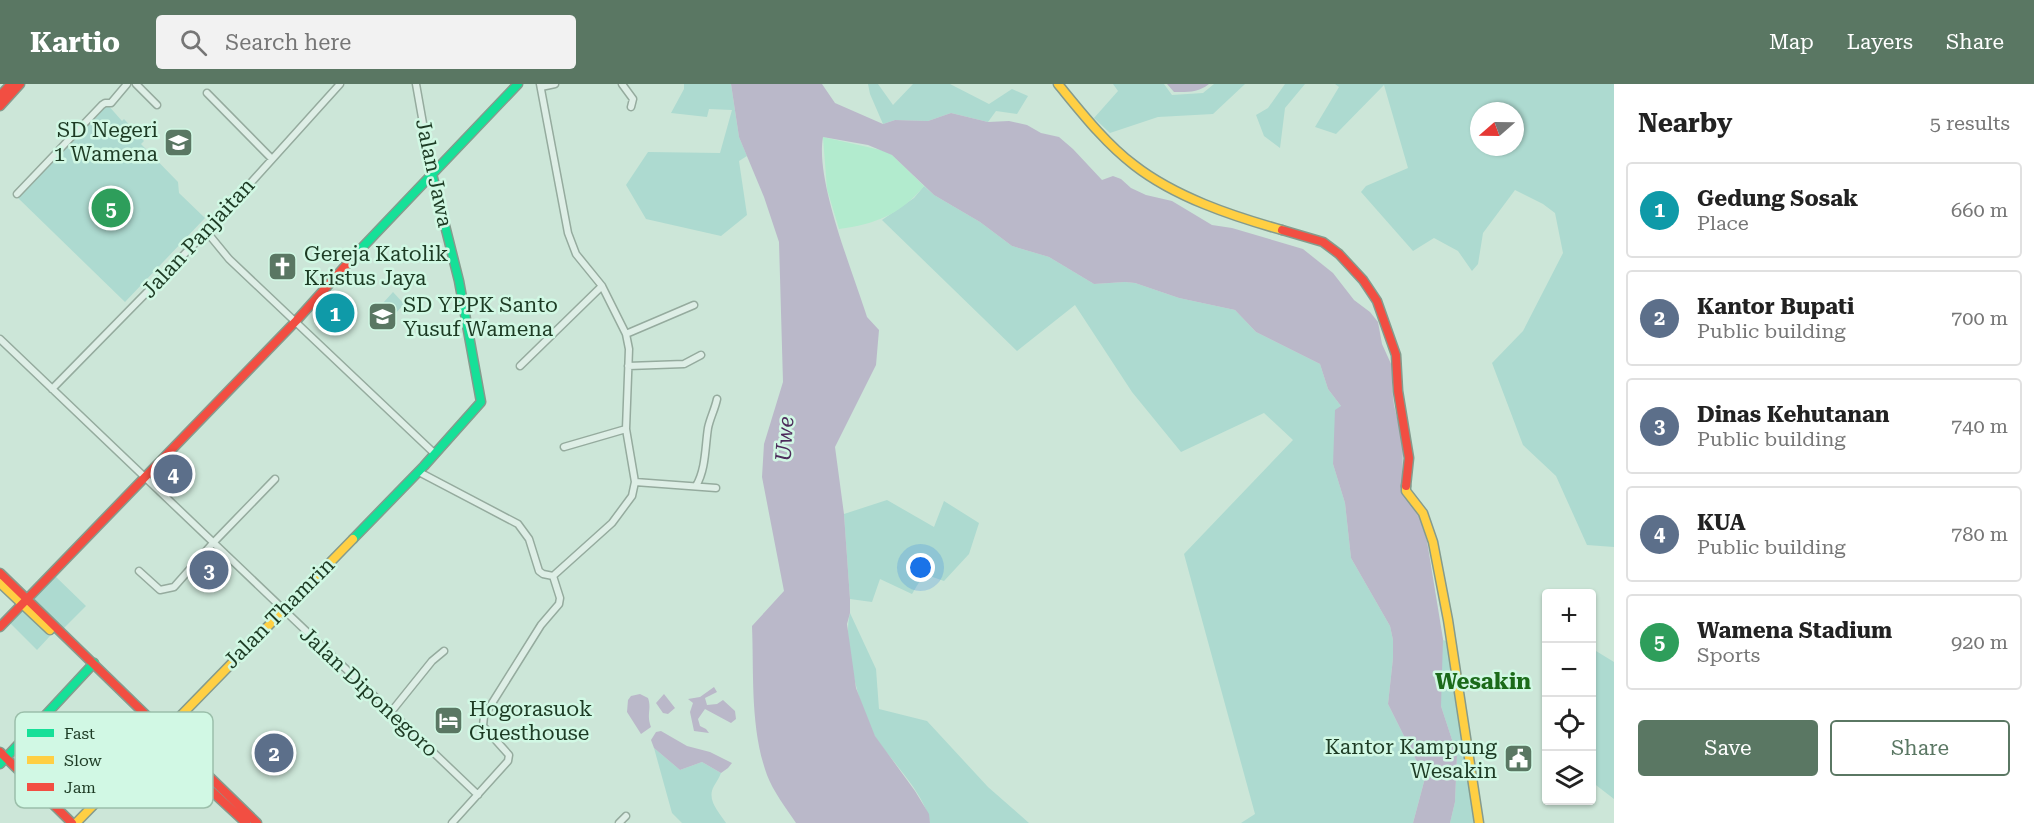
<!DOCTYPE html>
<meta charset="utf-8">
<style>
:root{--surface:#fff;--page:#f2f2f2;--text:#222;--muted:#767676;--line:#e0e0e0;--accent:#5a7763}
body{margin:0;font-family:"Roboto Serif",serif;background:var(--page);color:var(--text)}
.controls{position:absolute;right:18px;bottom:18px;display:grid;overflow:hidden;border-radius:6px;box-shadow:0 2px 4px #0004}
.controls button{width:54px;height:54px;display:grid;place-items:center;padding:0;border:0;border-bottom:2px solid var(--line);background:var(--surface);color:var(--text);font:30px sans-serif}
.compass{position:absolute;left:1470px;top:18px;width:54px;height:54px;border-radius:50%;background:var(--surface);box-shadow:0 2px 4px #0004;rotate:250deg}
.you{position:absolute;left:921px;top:484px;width:21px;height:21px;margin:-15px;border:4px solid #fff;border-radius:50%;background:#1a73e8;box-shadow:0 0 0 9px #1a73e833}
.badge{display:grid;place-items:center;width:39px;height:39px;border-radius:50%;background:var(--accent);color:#fff;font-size:20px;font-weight:700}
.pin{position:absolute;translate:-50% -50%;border:3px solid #fff;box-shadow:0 2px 6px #0006}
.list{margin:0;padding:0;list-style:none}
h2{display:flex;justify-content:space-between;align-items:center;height:78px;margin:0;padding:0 24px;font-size:26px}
h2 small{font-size:20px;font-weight:400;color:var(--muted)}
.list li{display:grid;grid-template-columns:39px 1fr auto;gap:18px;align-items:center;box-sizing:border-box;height:96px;margin:0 12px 12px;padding:0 12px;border:2px solid var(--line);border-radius:6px}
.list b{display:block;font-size:22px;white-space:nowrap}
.list p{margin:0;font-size:20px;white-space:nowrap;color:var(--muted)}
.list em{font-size:20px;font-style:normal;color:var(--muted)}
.actions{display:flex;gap:12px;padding:18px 24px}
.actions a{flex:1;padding:14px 0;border:2px solid var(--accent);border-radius:6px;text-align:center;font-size:21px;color:var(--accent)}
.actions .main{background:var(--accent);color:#fff}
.icon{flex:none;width:33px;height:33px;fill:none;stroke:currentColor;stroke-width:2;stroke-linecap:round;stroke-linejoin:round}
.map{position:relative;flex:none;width:1614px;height:739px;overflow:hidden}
header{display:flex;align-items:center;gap:36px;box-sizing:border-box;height:84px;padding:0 30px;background:var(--accent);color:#fff}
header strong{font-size:28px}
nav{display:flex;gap:33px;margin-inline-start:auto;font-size:21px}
.search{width:420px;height:54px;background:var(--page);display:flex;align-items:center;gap:15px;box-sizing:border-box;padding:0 21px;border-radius:6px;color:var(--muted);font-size:22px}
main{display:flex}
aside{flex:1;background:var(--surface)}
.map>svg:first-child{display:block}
</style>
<header>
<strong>Kartio</strong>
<div class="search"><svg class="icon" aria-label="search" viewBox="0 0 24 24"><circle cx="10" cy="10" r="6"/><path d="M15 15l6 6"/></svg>Search here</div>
<nav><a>Map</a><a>Layers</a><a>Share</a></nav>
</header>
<main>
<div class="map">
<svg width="1614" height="739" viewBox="0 0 1614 739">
<rect width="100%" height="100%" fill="#cce6d8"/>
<path fill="#addad0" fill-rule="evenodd" d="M684 0H731L739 53 747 72 739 77 747 131 721 152 646 135 626 101 648 68 720 69 732 26 709 25 707 33 671 29 684 5Z
M868 0H878L893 21 913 0H950L989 20 1012 5 1028 12 1017 30 996 27 988 38 951 29 928 37 895 36 883 40 870 10Z
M1113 0H1164L1172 11 1203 9 1214 0H1245L1213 30 1158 33 1110 49 1094 34 1118 7Z
M1285 0H1305L1285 24 1280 64 1264 52 1256 31 1268 24Z
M1335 0H1614V463L1587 461 1556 392 1523 361 1492 279 1523 247 1563 169 1555 129 1543 120 1515 106 1483 149 1478 180 1472 187 1458 167 1434 154 1413 167 1361 108 1366 102 1408 84 1384 1 1336 50 1315 43 1339 3ZM1479 27H1515V63H1479Z
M107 20 122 37 124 35 144 57 141 60 178 98 179 109 205 134 125 218 17 113Z
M924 102 934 111 980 138 1012 162 1049 173 1094 200 1125 198 1135 199 1179 214 1235 226 1256 248 1320 280 1328 305 1341 322 1333 380 1345 419 1351 474 1390 542 1393 556V574L1388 620 1425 694 1413 739H1241L1255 730 1184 470 1293 356 1264 329 1181 368 1132 308 1075 221 1017 267 882 136 914 114Z
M393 208 404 220 386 240 374 229Z
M887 416 934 443 944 417 979 439 969 470 944 497 924 490 912 510 880 495 872 518 850 515 844 430Z
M55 492 86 522 62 546 33 514Z
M21 527 26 528 50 552 37 566 9 538Z
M850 529 876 585 879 625 927 637 988 703 1029 739H930C925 710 893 679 876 654 860 629 842 558 850 529Z
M1437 554 1446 557 1464 672 1478 739H1450L1455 718 1457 671 1441 622Z
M1596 567 1614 578V715L1592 698V572Z
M654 664 680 686 702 678 721 689C719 694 717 697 714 702 706 716 719 728 726 739H682L672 729Z"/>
<path fill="#b2ebce" d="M823 53 885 67 892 71 924 102C900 131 875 140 839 145L827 105Z"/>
<path fill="#bab8c9" d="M731 0H822L835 19 883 40 895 36 928 37 951 29 988 38 1009 37 1027 41 1041 49 1059 53 1073 65 1102 96 1113 92 1121 95 1131 104 1146 111 1172 117 1212 141 1232 144 1303 165 1333 189 1354 216 1370 228 1378 238 1382 260 1392 282V304L1394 321 1403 359 1402 408 1419 431 1427 457 1443 555 1441 622 1457 671 1455 718 1450 739H1413L1425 694 1388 620 1393 574V556L1390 542 1351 474 1345 419 1333 380 1335 326 1341 322 1328 305 1320 280 1256 248 1235 226 1179 214 1135 199 1125 198 1094 200 1049 173 1012 162 980 138 934 111 892 71 868 61 823 53C815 97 853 188 867 233L879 246 876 281 835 363 844 430 850 515V529L847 540 856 604 875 652 915 707 929 730 930 739H796C786 724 773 707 767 691 750 644 754 591 752 542L784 507 762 393 764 360 783 298 779 158 764 113 739 53Z
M1167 0H1209C1198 9 1187 8 1174 8Z
M714 603 717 608 705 614 707 621 717 620 723 616 735 627 736 635 731 639 705 625 698 635 700 642 706 645 709 649 694 647 690 628 693 619 688 615 700 613Z
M640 610 648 614C652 625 646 630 651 643L641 650 627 628 628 616 631 612Z
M664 610 675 624 668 630 663 629 656 619Z
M661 647 687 662 710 668 732 679 728 684 721 689 702 678 680 686 654 664 651 656 656 648Z"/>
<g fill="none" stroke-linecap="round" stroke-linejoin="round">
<defs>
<path id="street" d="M136 0 157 21
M416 0 432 90
M540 0 568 149 576 170 602 202 626 250 629 265 626 345 635 398 632 412 612 439 553 492
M622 0 633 15 631 23
M541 3 555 0
M207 9 272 75
M17 110 102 21 105 19H111L127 0
M206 147 229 175 435 370
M626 250 694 221
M0 255 478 711
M520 282 602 202
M628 282 684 280 701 271
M52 305 209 145 340 0
M564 363 626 345
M419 388 518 440 529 455 539 487 543 490 553 492
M635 398 716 404
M696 402C706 385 705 363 708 344 710 334 715 325 717 315
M139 487 160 506 174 503 213 459 275 395
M391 628 432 577 444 567
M452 739 508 677 509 671 483 642 484 632 541 541 559 520 560 514 553 492
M619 739 626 732"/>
<path id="fast" d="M356 170 518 0
M353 455 424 382 481 318 459 197 432 90
M0 680 94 579"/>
<path id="slow" d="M1058 0C1081 28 1105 59 1134 81 1175 113 1232 132 1282 146
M1406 402V407L1423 429 1433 458 1448 536 1479 739
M0 499 50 546
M76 739 353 455"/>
<path id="jam" d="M0 12 11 0
M0 22 20 0
M1282 146 1323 158 1339 170 1363 196 1377 217 1396 271 1398 307 1409 374 1406 402
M0 489 257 739
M0 543 296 237 356 170
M162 656 194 691 246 739
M0 668 72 739"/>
</defs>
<use href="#street" stroke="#95ab9e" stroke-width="9"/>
<use href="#fast" stroke="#859b8d" stroke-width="11"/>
<use href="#slow" stroke="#859b8d" stroke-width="11"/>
<use href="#jam" stroke="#859b8d" stroke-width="11"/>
<use href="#street" stroke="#deeee6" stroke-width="6"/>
<use href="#fast" stroke="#16e098" stroke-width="8"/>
<use href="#slow" stroke="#ffcf43" stroke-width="8"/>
<use href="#jam" stroke="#f24e42" stroke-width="8"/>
</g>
<defs>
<symbol id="school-square" viewBox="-11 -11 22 22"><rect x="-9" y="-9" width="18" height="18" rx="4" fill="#5a7763" stroke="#d1f8e4"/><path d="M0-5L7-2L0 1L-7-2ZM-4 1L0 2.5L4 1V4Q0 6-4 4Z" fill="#fff"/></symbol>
<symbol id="church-square" viewBox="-11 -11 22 22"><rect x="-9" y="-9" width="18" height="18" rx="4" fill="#5a7763" stroke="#d1f8e4"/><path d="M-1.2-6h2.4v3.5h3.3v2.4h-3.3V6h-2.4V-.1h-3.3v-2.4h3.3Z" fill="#fff"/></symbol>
<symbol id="hotel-square" viewBox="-11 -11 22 22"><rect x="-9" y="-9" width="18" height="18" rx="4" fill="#5a7763" stroke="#d1f8e4"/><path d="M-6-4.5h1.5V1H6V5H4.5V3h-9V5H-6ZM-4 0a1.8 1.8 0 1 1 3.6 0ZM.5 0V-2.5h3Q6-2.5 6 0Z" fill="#fff"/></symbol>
<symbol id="civic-square" viewBox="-11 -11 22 22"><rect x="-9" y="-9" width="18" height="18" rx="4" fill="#5a7763" stroke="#d1f8e4"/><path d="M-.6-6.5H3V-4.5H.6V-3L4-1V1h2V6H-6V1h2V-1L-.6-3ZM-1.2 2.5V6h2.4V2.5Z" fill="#fff"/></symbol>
</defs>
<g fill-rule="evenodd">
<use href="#school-square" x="162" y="42" width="33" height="33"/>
<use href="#church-square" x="266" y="166" width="33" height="33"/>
<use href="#school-square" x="366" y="216" width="33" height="33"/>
<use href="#hotel-square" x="432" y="620" width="33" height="33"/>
<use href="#civic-square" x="1502" y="658" width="33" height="33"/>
</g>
<g text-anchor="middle" stroke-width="5" stroke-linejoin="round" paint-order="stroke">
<g font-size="21" fill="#1d3b24" stroke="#d1f8e4" text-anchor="start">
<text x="158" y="53" text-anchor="end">SD Negeri<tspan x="158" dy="24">1 Wamena</tspan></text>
<text x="304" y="177">Gereja Katolik<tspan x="304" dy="24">Kristus Jaya</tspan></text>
<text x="403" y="228">SD YPPK Santo<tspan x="403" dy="24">Yusuf Wamena</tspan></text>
<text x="469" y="632">Hogorasuok<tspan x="469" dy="24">Guesthouse</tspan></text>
<text x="1497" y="670" text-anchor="end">Kantor Kampung<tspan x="1497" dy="24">Wesakin</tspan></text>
</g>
<g font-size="21" fill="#1d3b24" stroke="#d1f8e4">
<text transform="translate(434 89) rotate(78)" y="7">Jalan Jawa</text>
<text transform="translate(198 154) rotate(-47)" y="7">Jalan Panjaitan</text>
<text transform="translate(279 529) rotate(-45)" y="7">Jalan Thamrin</text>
<text transform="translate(369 608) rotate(43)" y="7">Jalan Diponegoro</text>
</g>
<g font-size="22" font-style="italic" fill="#4d2b5b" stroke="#d1f8e4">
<text transform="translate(784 355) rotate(-86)" y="8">Uwe</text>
</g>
<g font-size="22" font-weight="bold" fill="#1b6a19" stroke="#d1f8e4">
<text x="1483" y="605">Wesakin</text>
</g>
</g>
<rect x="15" y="628" width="198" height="96" rx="9" fill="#d1f8e4" stroke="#9bbfaa" stroke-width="1.5"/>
<rect x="27" y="645" width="27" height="8" fill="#16e098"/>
<rect x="27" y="672" width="27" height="8" fill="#ffcf43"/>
<rect x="27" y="699" width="27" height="8" fill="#f24e42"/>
<g font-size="16" fill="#1d3b24">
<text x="64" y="655">Fast</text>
<text x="64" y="682">Slow</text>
<text x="64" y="709">Jam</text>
</g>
</svg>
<div class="controls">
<button>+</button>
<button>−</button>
<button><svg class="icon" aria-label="locate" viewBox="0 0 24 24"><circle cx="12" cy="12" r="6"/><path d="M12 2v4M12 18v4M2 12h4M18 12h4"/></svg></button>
<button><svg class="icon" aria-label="layers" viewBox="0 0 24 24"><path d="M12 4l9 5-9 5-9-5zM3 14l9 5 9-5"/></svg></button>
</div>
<svg class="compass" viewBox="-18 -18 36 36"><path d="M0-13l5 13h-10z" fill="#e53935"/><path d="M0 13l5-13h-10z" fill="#767676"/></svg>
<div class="you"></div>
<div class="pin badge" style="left:335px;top:229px;background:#0f9aa8">1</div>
<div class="pin badge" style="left:274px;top:669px;background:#5c6f8a">2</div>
<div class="pin badge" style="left:209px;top:486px;background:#5c6f8a">3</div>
<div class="pin badge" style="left:173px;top:390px;background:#5c6f8a">4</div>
<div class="pin badge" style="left:111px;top:124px;background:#2e9e5b">5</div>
</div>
<aside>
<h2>Nearby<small>5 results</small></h2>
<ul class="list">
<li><span class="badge" style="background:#0f9aa8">1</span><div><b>Gedung Sosak</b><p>Place</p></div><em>660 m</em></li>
<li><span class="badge" style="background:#5c6f8a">2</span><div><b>Kantor Bupati</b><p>Public building</p></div><em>700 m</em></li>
<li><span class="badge" style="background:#5c6f8a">3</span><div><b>Dinas Kehutanan</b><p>Public building</p></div><em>740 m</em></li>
<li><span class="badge" style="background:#5c6f8a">4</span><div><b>KUA</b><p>Public building</p></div><em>780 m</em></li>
<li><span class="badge" style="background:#2e9e5b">5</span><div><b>Wamena Stadium</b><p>Sports</p></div><em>920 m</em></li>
</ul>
<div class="actions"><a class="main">Save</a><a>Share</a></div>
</aside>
</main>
